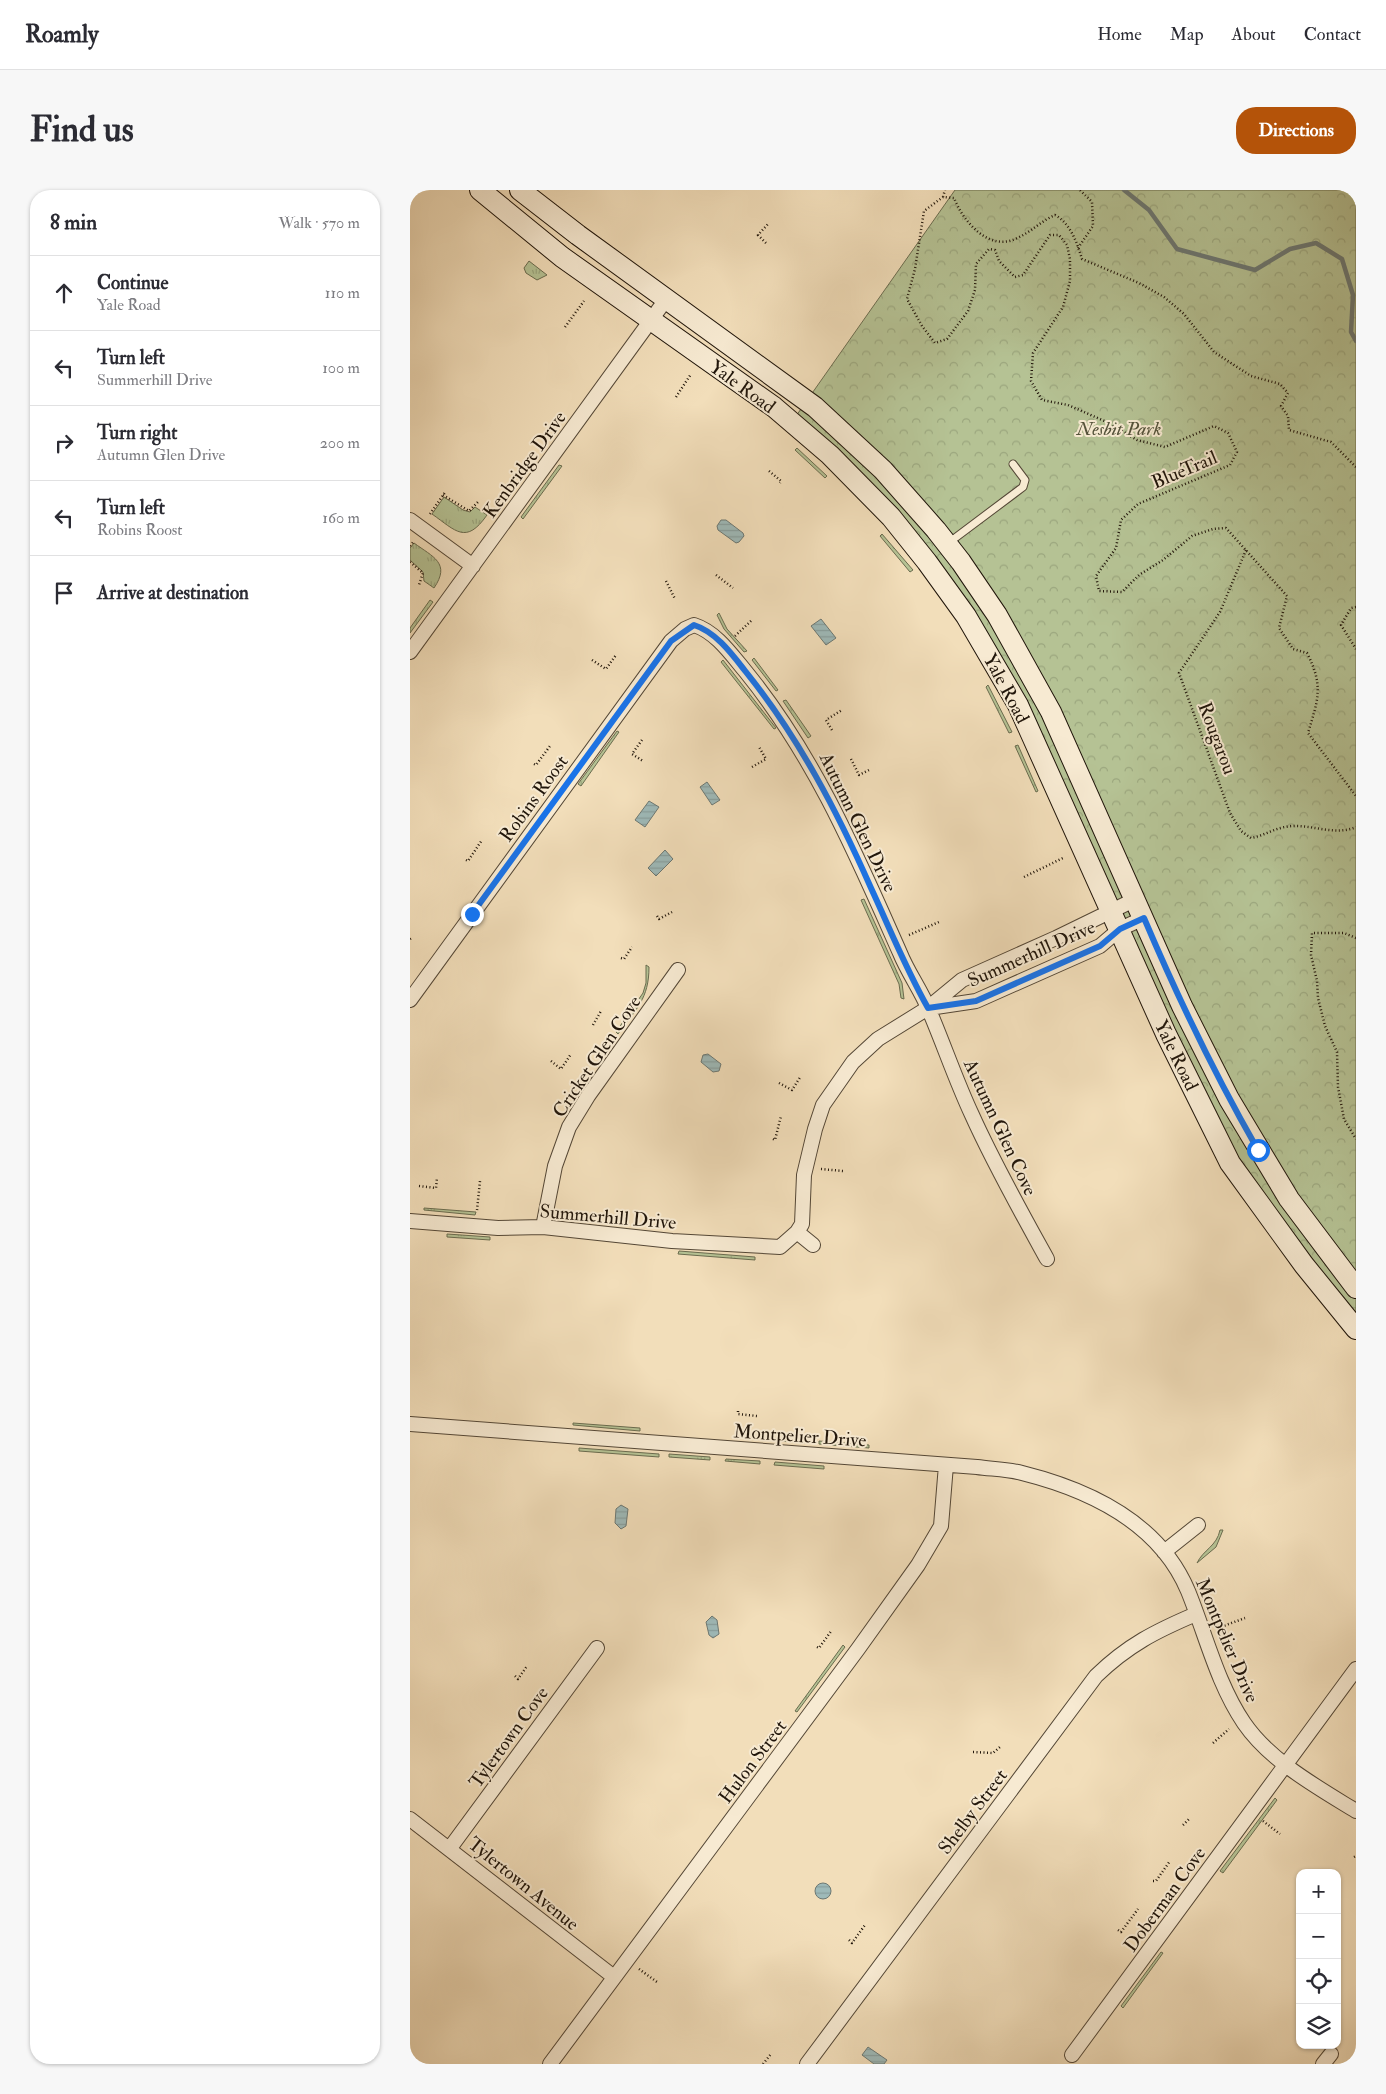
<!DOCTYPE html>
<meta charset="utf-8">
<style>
:root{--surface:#fff;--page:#f7f7f7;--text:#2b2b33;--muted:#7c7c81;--line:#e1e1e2;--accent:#b45309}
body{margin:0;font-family:"IM FELL Double Pica",serif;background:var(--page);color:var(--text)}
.controls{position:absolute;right:15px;bottom:15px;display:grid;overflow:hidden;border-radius:10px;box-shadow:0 1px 4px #0004}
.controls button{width:45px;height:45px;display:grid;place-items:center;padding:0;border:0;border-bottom:1px solid var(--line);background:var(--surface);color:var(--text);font:25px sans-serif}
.stop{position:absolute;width:15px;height:15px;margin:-11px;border:4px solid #1a73e8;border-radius:50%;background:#fff}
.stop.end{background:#1a73e8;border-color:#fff;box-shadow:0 1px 5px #0008}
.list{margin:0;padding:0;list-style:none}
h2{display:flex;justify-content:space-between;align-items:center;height:65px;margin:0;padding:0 20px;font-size:21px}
h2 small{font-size:16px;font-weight:400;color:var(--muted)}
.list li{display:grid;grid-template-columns:32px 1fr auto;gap:15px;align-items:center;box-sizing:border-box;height:75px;padding:0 20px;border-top:1px solid var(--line)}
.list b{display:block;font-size:19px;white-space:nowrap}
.list p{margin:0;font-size:16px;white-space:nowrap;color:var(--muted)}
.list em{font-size:16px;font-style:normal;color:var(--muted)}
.icon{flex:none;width:28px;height:28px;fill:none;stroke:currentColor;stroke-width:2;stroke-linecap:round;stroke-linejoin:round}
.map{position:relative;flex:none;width:946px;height:1874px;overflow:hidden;border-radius:20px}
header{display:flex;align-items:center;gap:30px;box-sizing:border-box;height:70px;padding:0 25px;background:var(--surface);border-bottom:1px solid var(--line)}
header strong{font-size:24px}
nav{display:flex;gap:28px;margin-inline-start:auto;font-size:18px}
.intro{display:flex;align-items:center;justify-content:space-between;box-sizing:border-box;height:120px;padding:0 30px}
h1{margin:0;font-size:35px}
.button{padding:12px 22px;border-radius:20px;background:var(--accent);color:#fff;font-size:18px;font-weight:700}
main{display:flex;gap:30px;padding:0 30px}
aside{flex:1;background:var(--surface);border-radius:20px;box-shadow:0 1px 4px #0004}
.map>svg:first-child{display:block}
</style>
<header>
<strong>Roamly</strong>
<nav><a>Home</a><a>Map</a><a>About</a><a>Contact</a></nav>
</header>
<div class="intro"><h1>Find us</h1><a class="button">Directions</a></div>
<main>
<aside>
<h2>8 min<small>Walk · 570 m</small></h2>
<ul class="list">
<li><svg class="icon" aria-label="ahead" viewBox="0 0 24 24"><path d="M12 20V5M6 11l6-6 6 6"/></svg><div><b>Continue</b><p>Yale Road</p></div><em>110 m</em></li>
<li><svg class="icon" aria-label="left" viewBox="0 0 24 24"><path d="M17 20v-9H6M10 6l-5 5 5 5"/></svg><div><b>Turn left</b><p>Summerhill Drive</p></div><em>100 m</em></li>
<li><svg class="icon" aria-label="right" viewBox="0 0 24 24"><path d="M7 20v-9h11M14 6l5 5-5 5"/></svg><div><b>Turn right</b><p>Autumn Glen Drive</p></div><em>200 m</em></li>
<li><svg class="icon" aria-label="left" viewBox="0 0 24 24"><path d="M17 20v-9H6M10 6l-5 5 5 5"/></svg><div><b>Turn left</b><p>Robins Roost</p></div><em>160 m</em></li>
<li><svg class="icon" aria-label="arrive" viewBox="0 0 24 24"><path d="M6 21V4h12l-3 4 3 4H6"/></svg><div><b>Arrive at destination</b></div></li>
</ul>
</aside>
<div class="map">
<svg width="946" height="1874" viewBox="0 0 946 1874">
<defs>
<pattern id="grass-tufts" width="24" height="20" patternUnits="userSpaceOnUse" patternTransform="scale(1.25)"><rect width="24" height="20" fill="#b5c294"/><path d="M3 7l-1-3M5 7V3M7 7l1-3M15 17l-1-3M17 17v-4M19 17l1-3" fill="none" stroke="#9ba67e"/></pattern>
<pattern id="forest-crowns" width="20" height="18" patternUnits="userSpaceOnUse" patternTransform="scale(1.25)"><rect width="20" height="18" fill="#b5c294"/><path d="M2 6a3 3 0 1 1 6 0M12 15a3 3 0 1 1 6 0" fill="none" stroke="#9ba67e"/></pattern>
<pattern id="water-rules" width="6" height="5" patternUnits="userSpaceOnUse" patternTransform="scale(1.25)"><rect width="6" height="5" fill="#9ebab9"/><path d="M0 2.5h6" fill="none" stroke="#889f9e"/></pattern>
</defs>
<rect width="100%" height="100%" fill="#f2deba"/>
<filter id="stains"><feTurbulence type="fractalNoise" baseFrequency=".004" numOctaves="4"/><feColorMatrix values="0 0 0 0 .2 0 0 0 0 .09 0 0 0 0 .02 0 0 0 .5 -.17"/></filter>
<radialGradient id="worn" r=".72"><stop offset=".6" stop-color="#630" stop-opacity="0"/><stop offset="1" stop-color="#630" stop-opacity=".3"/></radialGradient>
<path fill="url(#grass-tufts)" stroke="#6a6c4f" d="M119 71 137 85 127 90 116 83 114 78Z
M387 258 417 286 415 288 385 260Z
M149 275 152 276 113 329 111 327Z
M34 307 53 320 60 322 65 317 77 325C56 355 46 341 22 324Z
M472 344 503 380 500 382 470 346Z
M4 353C23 367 41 373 24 398L14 391 13 382 0 370V358Z
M20 410 23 412 0 443V438Z
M309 423 317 439 337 461 334 462 314 439 307 425Z
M344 468 368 500 366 501 342 470Z
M313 470 366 538 364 539 311 472Z
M578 495 602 542 599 543 576 497Z
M376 510 401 546 398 548 373 511Z
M207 541 209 542 171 596 168 594Z
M608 555 628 601 626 602 605 556Z
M454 709 492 793 494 809 491 808 489 794 451 710Z
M236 775 239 777C239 809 226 819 208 844L206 842 233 803 236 793Z
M14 1018 66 1022 65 1025 14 1020Z
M37 1044 80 1047V1050L37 1047Z
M269 1061 345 1067V1070L268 1064Z
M163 1233 230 1238V1241L163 1235Z
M350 1247 397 1250V1253L350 1249Z
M409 1251 459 1255V1258L409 1254Z
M169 1258 249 1264V1267L169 1261Z
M259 1264 300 1267V1270L259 1267Z
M316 1269 350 1271V1274L315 1271Z
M365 1272 414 1276V1279L364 1275Z
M810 1340H813L806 1357 787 1373C793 1360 807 1356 810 1340Z
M433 1455 435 1457 387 1522 385 1521Z
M865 1608 867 1610 813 1683 810 1681Z
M751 1762 753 1763 713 1818 711 1816Z"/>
<path fill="url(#forest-crowns)" stroke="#6a6c4f" d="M545 0H946V1146L825 982 591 491 507 366 379 236Z"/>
<path fill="url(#water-rules)" stroke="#6c7873" d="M311 330H316L333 343 334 346 329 352 326 353 308 340 307 336Z
M411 429 426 448 416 455 401 436Z
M297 592 310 610 302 615 290 597Z
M239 611 249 617 235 637 225 630Z
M255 660 263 669 246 686 238 678Z
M298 864 311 874 309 881 303 882 291 872 293 865Z
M211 1315 218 1319 216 1336 211 1339 205 1333 206 1319Z
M302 1426 307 1430 309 1444 303 1448 299 1445 296 1432Z
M405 1701a8 8 0 1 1 16 0a8 8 0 1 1-16 0Z
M458 1857 477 1870 474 1874H464L452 1865Z"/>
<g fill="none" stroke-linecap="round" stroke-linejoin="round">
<path stroke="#6c7873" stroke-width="4.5" d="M714 0 739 20 767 59 845 80 880 59 906 53 932 69 943 105 941 142 946 151"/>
<defs>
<path id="lane" d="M537 354 613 297 615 290 603 274"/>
<path id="street" d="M0 330 63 376
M0 462 257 108
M0 810 261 451 275 439 284 435C306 442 321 464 336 482 405 567 446 664 490 763 498 783 511 800 519 820 534 855 546 891 562 925 584 974 611 1022 637 1069
M519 818 566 811 690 756 710 739 734 728
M0 1031 88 1038 133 1037 262 1051 370 1057 387 1042 392 1034 394 985 405 939 413 915 443 872 468 849 518 818 552 790 646 748 726 709
M133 1037 145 976 159 937 178 906 268 780
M387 1042 403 1055
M0 1234 567 1277C581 1279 597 1279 612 1283 680 1300 749 1332 778 1401 796 1445 807 1493 834 1533 860 1571 907 1597 946 1621
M754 1362 788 1335
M0 1629 204 1787
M40 1658 187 1458
M662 1865 946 1479
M140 1874 448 1459 508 1375 531 1336 536 1275
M397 1874 686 1486C718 1455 746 1441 786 1424
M913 1874 921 1864"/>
<path id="secondary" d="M70 0 152 67 364 217 420 265 481 327 517 372 556 426 608 515 756 844 820 973 894 1075 946 1139
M110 0 168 45 405 217 473 280 526 340 551 372 587 425 641 522 772 816 819 909 879 1009 946 1098"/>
</defs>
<use href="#lane" stroke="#544736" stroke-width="9"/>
<use href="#street" stroke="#544736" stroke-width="16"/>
<use href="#secondary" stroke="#20150a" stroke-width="22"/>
<path stroke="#20150a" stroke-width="2.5" stroke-dasharray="1 2.5" stroke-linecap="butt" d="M533 7 535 0
M356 53 348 45 358 34
M668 58 683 36 682 12 670 0
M155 137 174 111
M266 207 281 184
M946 277 921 252 879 240 878 226 871 216 878 203 870 194 841 186 804 162 774 124 754 107 729 93 672 69C667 53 661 34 645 25 631 31 620 43 605 49 578 61 553 31 544 8L533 7 514 21 505 79 497 109 512 136 525 153 537 149 558 121 565 100 566 74 579 59 585 60 589 71 605 87 613 85 640 45H649L657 55 660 69V91L653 117 623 163 621 191 632 210 658 215 699 233 727 250 755 257 804 236 818 243 827 262 820 275 728 314 711 330 706 358 686 386 689 401 712 402 729 385 753 370 782 346 803 339 816 338 877 406 869 438 883 459 897 463C914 496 908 510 898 543L946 606
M359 281 371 291 370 293
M33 305 59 321 68 312
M20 324 36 301
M0 356 4 351
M836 360 810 422 769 483 820 623 831 641 841 648C853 646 863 639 875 637 898 632 923 647 946 637
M0 372 13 383 9 395
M306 385 323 398
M256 391 265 409
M946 417 941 418 931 435 946 459
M325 446 342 430
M182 470 196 479 206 465
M422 540 416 530 432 520
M232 550 222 564 233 571
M441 569 449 585 459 580
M124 574 126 575 140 556
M342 577 356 569 349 557
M56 670 58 671 72 650
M614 687 653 668
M247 726 249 729 262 722
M499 745 529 732
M946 748 934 743H902L901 765 907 791 908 808 915 836 927 862 928 897 934 929 946 949
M0 749 1 748
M211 768 214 769 222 757
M183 835 191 821
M141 871 151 879 161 864
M369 893 382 900 391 886
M363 949 365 950 371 926
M411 979 433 981
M9 996 26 998 27 988
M67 1020 70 991
M328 1221V1224L347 1226
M808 1438 835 1428
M407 1457 409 1458 422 1440
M105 1486 108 1489 117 1476
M803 1553 819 1539
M563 1562 583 1563 590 1557
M853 1631 870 1644
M773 1635 780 1628
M944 1667 946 1666
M743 1691H746L760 1671
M708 1740 711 1742 728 1719
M439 1750 442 1753 455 1735
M229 1779 247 1792
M353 1874 361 1864"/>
<use href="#lane" stroke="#f7ead2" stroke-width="7"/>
<use href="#street" stroke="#f7ead2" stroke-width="14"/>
<use href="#secondary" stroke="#f7ead2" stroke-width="20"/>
</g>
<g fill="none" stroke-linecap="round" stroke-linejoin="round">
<path stroke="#1a73e8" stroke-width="6" d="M62 724 261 451 284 435C306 442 322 464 336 482 389 548 427 621 461 698 480 739 496 779 518 818L566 811 690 756 710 739 734 728C768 808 805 885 848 960"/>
</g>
<g text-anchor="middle" stroke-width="4" stroke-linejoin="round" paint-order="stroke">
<g font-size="19" fill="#20150a" stroke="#f7ead2">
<text transform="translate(333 196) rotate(36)" y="7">Yale Road</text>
<text transform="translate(114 274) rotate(-54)" y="7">Kenbridge Drive</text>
<text transform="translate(774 279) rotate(-23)" y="7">BlueTrail</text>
<text transform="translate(597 498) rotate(62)" y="7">Yale Road</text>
<text transform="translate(808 548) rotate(69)" y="7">Rougarou</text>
<text transform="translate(123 608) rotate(-54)" y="7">Robins Roost</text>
<text transform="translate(449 632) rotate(64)" y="7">Autumn Glen Drive</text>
<text transform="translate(621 763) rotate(-24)" y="7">Summerhill Drive</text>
<text transform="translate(767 865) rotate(64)" y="7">Yale Road</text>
<text transform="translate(186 866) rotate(-56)" y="7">Cricket Glen Cove</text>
<text transform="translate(591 937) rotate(65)" y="7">Autumn Glen Cove</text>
<text transform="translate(198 1026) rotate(5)" y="7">Summerhill Drive</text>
<text transform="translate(390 1245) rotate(4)" y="7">Montpelier Drive</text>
<text transform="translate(818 1450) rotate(67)" y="7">Montpelier Drive</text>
<text transform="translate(98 1547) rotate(-54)" y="7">Tylertown Cove</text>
<text transform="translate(342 1571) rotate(-53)" y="7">Hulon Street</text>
<text transform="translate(562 1621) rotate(-53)" y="7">Shelby Street</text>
<text transform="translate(114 1693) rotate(39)" y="7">Tylertown Avenue</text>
<text transform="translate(754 1709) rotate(-54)" y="7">Doberman Cove</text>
</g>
<g font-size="19" font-style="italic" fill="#54523a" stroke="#f7ead2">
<text x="709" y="245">Nesbit Park</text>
</g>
</g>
<rect width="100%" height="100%" filter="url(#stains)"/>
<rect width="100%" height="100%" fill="url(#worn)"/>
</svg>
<div class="controls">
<button>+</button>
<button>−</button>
<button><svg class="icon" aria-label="locate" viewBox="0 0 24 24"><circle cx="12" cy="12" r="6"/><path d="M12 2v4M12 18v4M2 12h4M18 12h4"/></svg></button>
<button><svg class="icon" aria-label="layers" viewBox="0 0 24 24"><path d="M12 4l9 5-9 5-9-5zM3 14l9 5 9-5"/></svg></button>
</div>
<div class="stop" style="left:848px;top:960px"></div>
<div class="stop end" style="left:62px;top:724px"></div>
</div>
</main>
